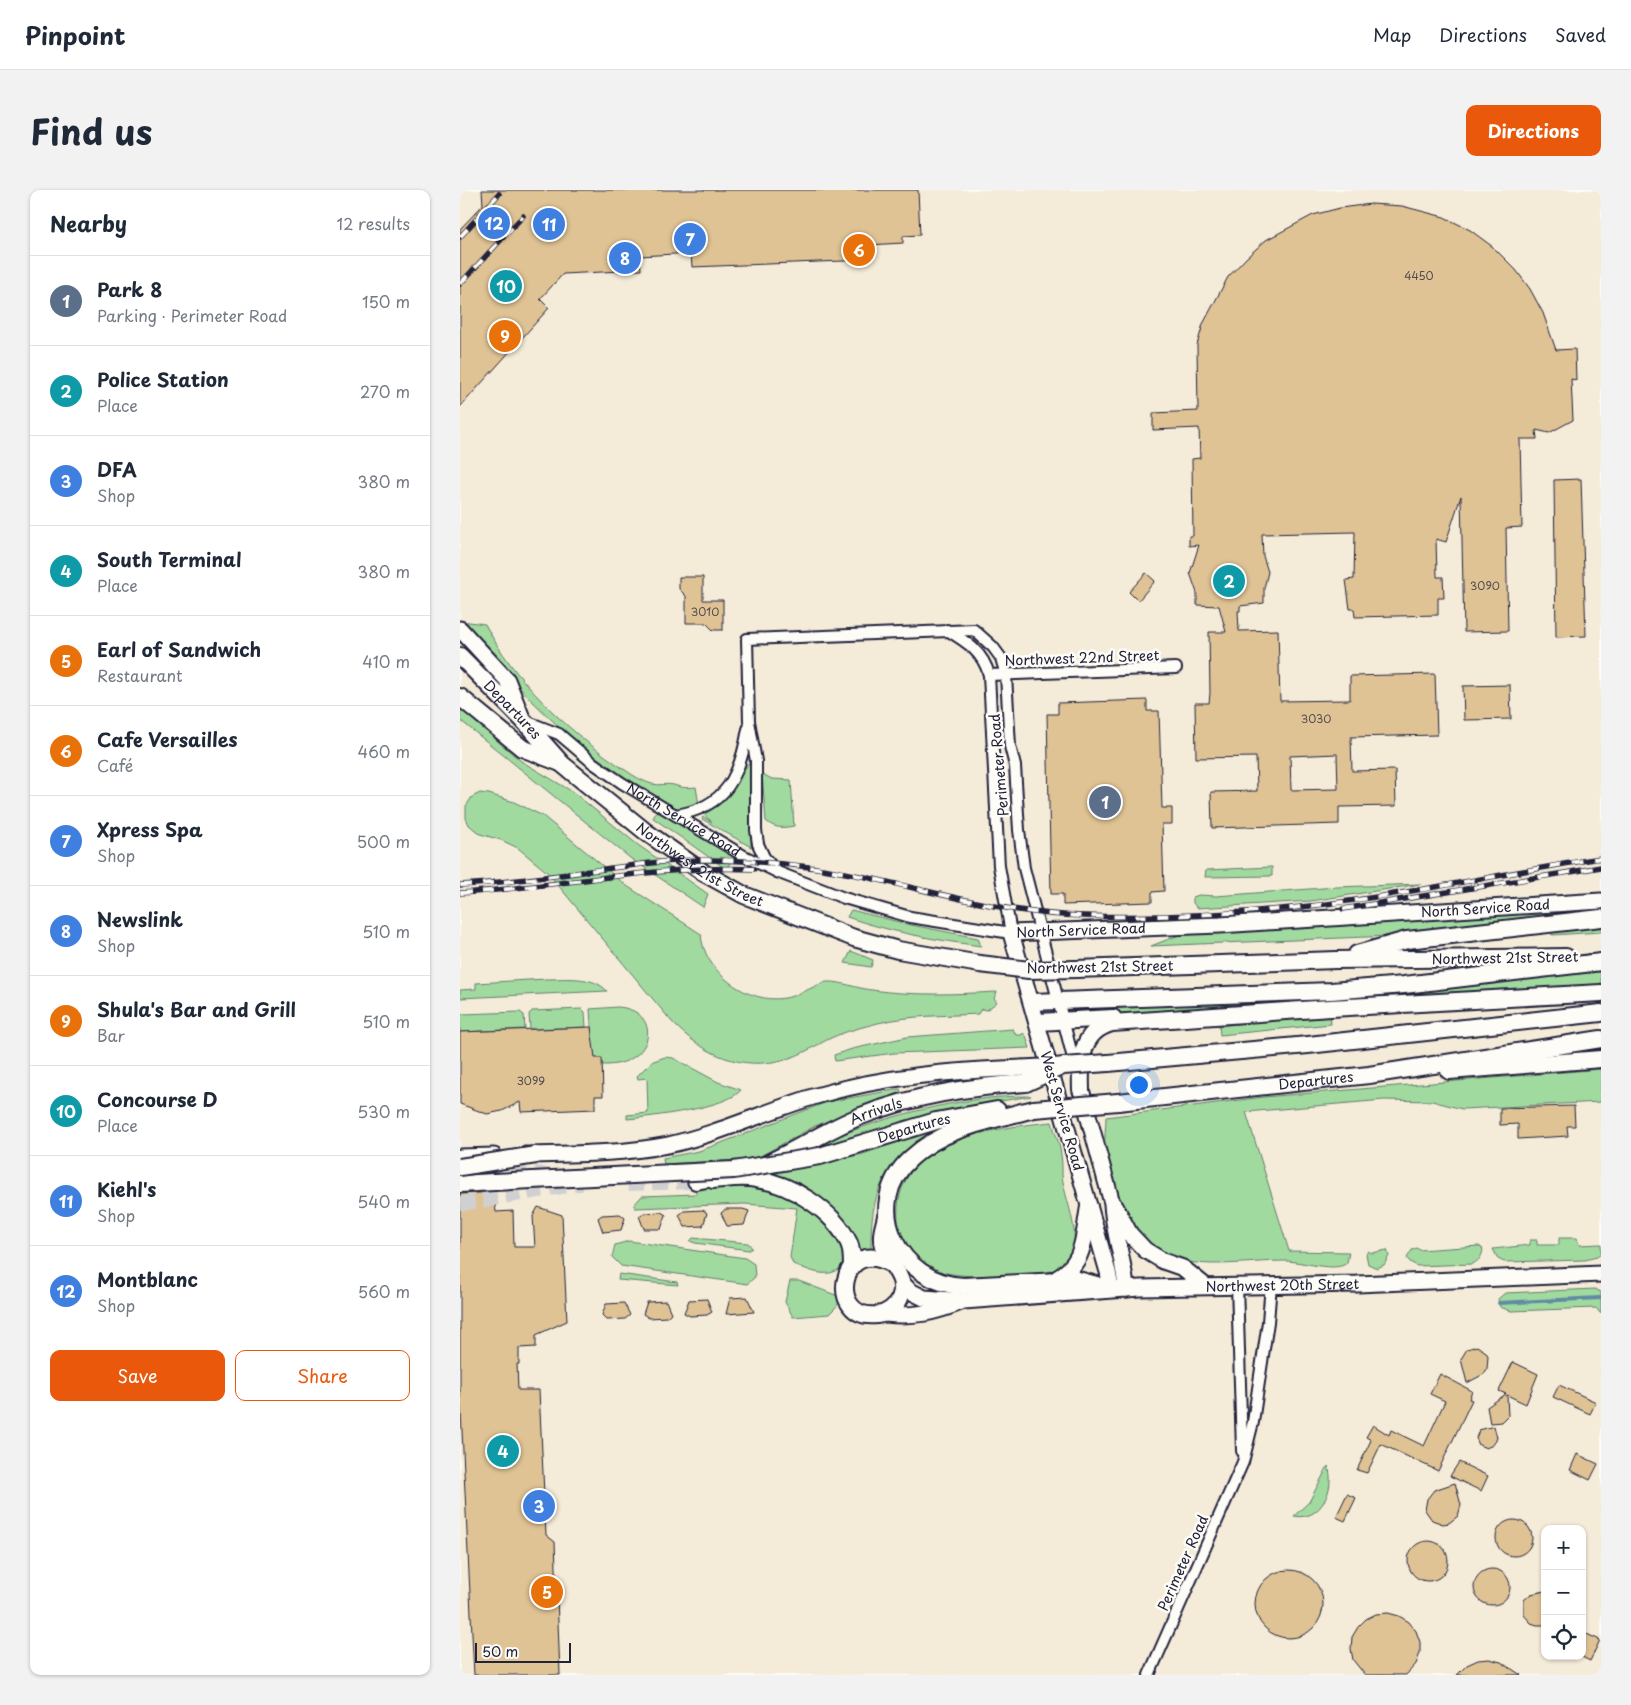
<!DOCTYPE html>
<meta charset="utf-8">
<style>
:root{--surface:#fff;--page:#f2f2f3;--text:#1f2937;--muted:#747a83;--line:#e0e1e3;--accent:#ea580c}
body{margin:0;font-family:"Playpen Sans",sans-serif;background:var(--page);color:var(--text)}
.controls{position:absolute;right:15px;bottom:15px;display:grid;overflow:hidden;border-radius:10px;box-shadow:0 1px 4px #0004}
.controls button{width:45px;height:45px;display:grid;place-items:center;padding:0;border:0;border-bottom:1px solid var(--line);background:var(--surface);color:var(--text);font:25px sans-serif}
.scale{position:absolute;left:15px;bottom:12px;width:96px;box-sizing:border-box;padding-left:5px;border:2px solid #22223b;border-top:0;font-size:14px;line-height:18px;white-space:nowrap;color:#22223b;-webkit-text-stroke:4px #fdfcf7;paint-order:stroke}
.you{position:absolute;left:678px;top:894px;width:18px;height:18px;margin:-12px;border:4px solid #fff;border-radius:50%;background:#1a73e8;box-shadow:0 0 0 8px #1a73e833}
.badge{display:grid;place-items:center;width:32px;height:32px;border-radius:50%;background:var(--accent);color:#fff;font-size:16px;font-weight:700}
.pin{position:absolute;translate:-50% -50%;border:2px solid #fff;box-shadow:0 1px 5px #0006}
.list{margin:0;padding:0;list-style:none}
h2{display:flex;justify-content:space-between;align-items:center;height:65px;margin:0;padding:0 20px;font-size:21px}
h2 small{font-size:16px;font-weight:400;color:var(--muted)}
.list li{display:grid;grid-template-columns:32px 1fr auto;gap:15px;align-items:center;box-sizing:border-box;height:90px;padding:0 20px;border-top:1px solid var(--line)}
.list b{display:block;font-size:19px;white-space:nowrap}
.list p{margin:0;font-size:16px;white-space:nowrap;color:var(--muted)}
.list em{font-size:16px;font-style:normal;color:var(--muted)}
.actions{display:flex;gap:10px;padding:15px 20px}
.actions a{flex:1;padding:11px 0;border:1px solid var(--accent);border-radius:10px;text-align:center;font-size:18px;color:var(--accent)}
.actions .main{background:var(--accent);color:#fff}
.icon{flex:none;width:28px;height:28px;fill:none;stroke:currentColor;stroke-width:2;stroke-linecap:round;stroke-linejoin:round}
.map{position:relative;flex:none;width:1141px;height:1485px;overflow:hidden;border-radius:10px}
header{display:flex;align-items:center;gap:30px;box-sizing:border-box;height:70px;padding:0 25px;background:var(--surface);border-bottom:1px solid var(--line)}
header strong{font-size:24px}
nav{display:flex;gap:28px;margin-inline-start:auto;font-size:18px}
.intro{display:flex;align-items:center;justify-content:space-between;box-sizing:border-box;height:120px;padding:0 30px}
h1{margin:0;font-size:35px}
.button{padding:12px 22px;border-radius:10px;background:var(--accent);color:#fff;font-size:18px;font-weight:700}
main{display:flex;gap:30px;padding:0 30px}
aside{flex:1;background:var(--surface);border-radius:10px;box-shadow:0 1px 4px #0004}
.map>svg:first-child{display:block}
</style>
<header>
<strong>Pinpoint</strong>
<nav><a>Map</a><a>Directions</a><a>Saved</a></nav>
</header>
<div class="intro"><h1>Find us</h1><a class="button">Directions</a></div>
<main>
<aside>
<h2>Nearby<small>12 results</small></h2>
<ul class="list">
<li><span class="badge" style="background:#5c6f8a">1</span><div><b>Park 8</b><p>Parking · Perimeter Road</p></div><em>150 m</em></li>
<li><span class="badge" style="background:#0f9aa8">2</span><div><b>Police Station</b><p>Place</p></div><em>270 m</em></li>
<li><span class="badge" style="background:#3f7fe0">3</span><div><b>DFA</b><p>Shop</p></div><em>380 m</em></li>
<li><span class="badge" style="background:#0f9aa8">4</span><div><b>South Terminal</b><p>Place</p></div><em>380 m</em></li>
<li><span class="badge" style="background:#e8710a">5</span><div><b>Earl of Sandwich</b><p>Restaurant</p></div><em>410 m</em></li>
<li><span class="badge" style="background:#e8710a">6</span><div><b>Cafe Versailles</b><p>Café</p></div><em>460 m</em></li>
<li><span class="badge" style="background:#3f7fe0">7</span><div><b>Xpress Spa</b><p>Shop</p></div><em>500 m</em></li>
<li><span class="badge" style="background:#3f7fe0">8</span><div><b>Newslink</b><p>Shop</p></div><em>510 m</em></li>
<li><span class="badge" style="background:#e8710a">9</span><div><b>Shula's Bar and Grill</b><p>Bar</p></div><em>510 m</em></li>
<li><span class="badge" style="background:#0f9aa8">10</span><div><b>Concourse D</b><p>Place</p></div><em>530 m</em></li>
<li><span class="badge" style="background:#3f7fe0">11</span><div><b>Kiehl's</b><p>Shop</p></div><em>540 m</em></li>
<li><span class="badge" style="background:#3f7fe0">12</span><div><b>Montblanc</b><p>Shop</p></div><em>560 m</em></li>
</ul>
<div class="actions"><a class="main">Save</a><a>Share</a></div>
</aside>
<div class="map">
<svg width="1141" height="1485" viewBox="0 0 1141 1485">
<rect width="100%" height="100%" fill="#fdfcf7"/>
<filter id="ink" filterUnits="userSpaceOnUse"><feTurbulence type="fractalNoise" baseFrequency=".02" numOctaves="2"/><feDisplacementMap in="SourceGraphic" scale="10" xChannelSelector="R" yChannelSelector="G"/><feConvolveMatrix kernelMatrix="1 2 1 2 8 2 1 2 1" color-interpolation-filters="sRGB"/></filter>
<g filter="url(#ink)">
<path fill="#f4ebd9" fill-rule="evenodd" d="M0 0H1141V1485H0ZM1085 1339H1122V1466H1085Z"/>
<path fill="#a1da9f" stroke="#627e6d" d="M1 431 25 434C54 490 104 537 155 573 167 581 178 590 192 594 199 596 208 593 214 595 222 598 227 598 236 597L239 615 221 619 213 617 147 576 99 537 67 506Z
M0 519 61 571 113 602 178 655 248 704 243 717 170 668 0 530Z
M290 571 291 657 242 629 243 627 252 632 243 624C269 613 276 592 290 571Z
M302 584 312 589 331 590 334 636C323 638 315 639 306 631Z
M20 603 29 604 54 612 83 626 167 696 241 744C243 781 288 815 325 808 337 806 362 792 367 792 381 791 398 799 412 800 453 806 496 804 537 802L534 808 537 812 527 820 521 819 518 824C485 826 451 825 418 833 403 837 386 841 371 848 356 855 342 865 326 869 281 882 243 864 212 832L87 682 58 658 41 650 20 644 9 635 6 628V616L12 607Z
M197 621 274 667 266 679 193 628Z
M812 677V686L745 687 746 680Z
M961 694 851 711 737 718 733 713V707L739 705 756 706 876 697Z
M391 720 451 735 518 748 521 756C475 750 430 742 387 727Z
M1102 720V726L929 746 691 756 719 745Z
M1141 734V742L1092 745 1091 742 1093 740Z
M391 761 413 770 411 777 385 773Z
M1141 782V798L641 824 642 816 1005 793Z
M86 789C105 789 133 785 147 801L0 808V800L16 799V793Z
M158 817C203 820 196 877 142 875L135 868 133 863 130 819Z
M122 819 125 822 126 837 70 839 69 824 72 821Z
M60 822 64 825 65 839 0 842V827L2 824Z
M870 824 871 834 760 845 759 836Z
M553 839 556 845H562L563 843 566 846 570 858 434 863 375 871 374 865 392 859 447 847Z
M205 867 213 868 258 892 281 900C267 918 190 927 167 929V925L188 923 187 888 178 889 177 886 191 872Z
M1141 879V912L1002 919 972 911 924 910 786 922 829 1061 889 1062 887 1073C875 1083 842 1071 825 1071 796 1071 756 1077 729 1072 675 1063 652 1007 645 958 644 948 646 937 646 927L804 907Z
M440 899 441 902 355 936 295 969 204 974 203 968 239 961 261 953 367 912Z
M571 906 481 921 353 958C412 928 504 905 571 906Z
M592 932C595 943 600 954 601 965 603 974 601 984 603 992 609 1024 634 1073 583 1083 548 1084 511 1090 477 1081 474 1080 469 1080 466 1078 451 1070 439 1047 438 1031 431 950 534 938 592 932Z
M472 941 474 944C422 973 410 1003 411 1060L400 1063 387 1038 304 986 403 964Z
M280 995C288 996 298 995 307 997 341 1007 367 1034 385 1063L382 1077C367 1090 349 1080 333 1074L330 1067 337 1018 285 1014 175 1018 174 1015 182 1006 236 1004V996Z
M233 1048 288 1053 292 1058 289 1060 235 1053 230 1051Z
M1099 1048H1117L1119 1055 1141 1054V1064L1137 1067 1125 1070 1044 1072 1038 1069 1033 1059 1070 1055V1050H1077V1055H1099Z
M169 1051 285 1068 294 1074 295 1087 287 1094 281 1093 161 1076 152 1067 155 1055Z
M1019 1056 1023 1059C1022 1067 1019 1071 1012 1074L957 1076 950 1072 947 1068 952 1060 957 1058 959 1060Z
M927 1060 929 1066 924 1075 917 1078 908 1074 906 1064 908 1061 912 1063Z
M159 1084 217 1092 218 1095 158 1090Z
M330 1091H339L378 1106V1115L369 1124 333 1127 325 1112Z
M1135 1099 1141 1102V1124L1136 1118 1051 1121 1040 1117 1038 1109 1045 1103Z
M868 1276C876 1298 861 1332 834 1326L849 1312Z"/>
<g fill="none" stroke-linecap="round" stroke-linejoin="round">
<path stroke="#5f8ba3" stroke-width="4" d="M1039 1113 1140 1108"/>
</g>
<path fill="#dfc394" stroke="#22223b" fill-rule="evenodd" d="M22 0H458L460 45 443 46V53L408 55 409 70 232 77 231 63 180 66 181 80 103 84 80 109 89 118 0 217V39L23 15Z
M911 14 942 16 984 27 1010 40 1033 57 1056 80 1070 99 1083 123 1096 160 1115 159 1116 190 1111 189 1113 230 1089 243 1076 240 1077 249H1060L1062 337 1046 338 1048 441 1004 442 1001 306 986 352 976 349 977 387H983L984 408H978V425L895 427 894 419H890L886 390 894 389 895 342 802 344 803 366 808 382 804 398V413L780 416V421H778L779 441 818 440 820 511 890 510V486L975 484 977 545 891 547 892 581 935 580 936 616 879 617V634L752 638 751 602 797 601 796 567 736 568 735 513H749L750 503 749 442H766L759 416 737 415V403L730 383 739 355 729 356V346H733L732 269 740 268 739 238 693 240V223L738 221 737 155 743 134 768 87 786 68 806 50 853 25 880 18ZM877 564 878 599 831 600 830 566Z
M1121 289 1126 446 1096 447 1094 290Z
M686 383 695 391 678 411 669 402Z
M219 387H243V410H263V440H253L246 433H226V406L219 399Z
M1050 495 1051 529 1004 530 1003 496Z
M687 510V521H699L702 618H712V634H702L704 701 692 702V712L603 715V704H591L587 524H598V513Z
M131 837 135 868H142L143 906H135V919L61 922 60 912 42 921 27 924 0 914V842Z
M1114 916 1115 936H1107L1108 946 1058 949V934L1040 935V918Z
M34 1002 36 1022 53 1021 54 1057H75L73 1026 78 1017 102 1025 107 1131 76 1145V1157L59 1158V1174H57L58 1200H79L86 1345 95 1352 100 1485H14L0 1200V1004Z
M266 1019H283L289 1021 284 1035 267 1036 261 1023Z
M243 1020 247 1023 243 1036 225 1037 219 1025 224 1021Z
M201 1022 206 1025 201 1039H184L179 1026 184 1023Z
M160 1024 165 1028 161 1040 143 1042 138 1028 142 1025Z
M287 1107 294 1122 266 1124 270 1108Z
M247 1109 252 1122 247 1125 230 1126 224 1123 229 1110Z
M206 1111 211 1123 207 1127 189 1128 183 1124 187 1112Z
M164 1113 170 1125 165 1129 147 1130 142 1125 146 1114Z
M1017 1156 1026 1162 1028 1166 1027 1179 1024 1184 1007 1193 1001 1169 1007 1159Z
M1053 1172 1078 1184 1066 1214 1047 1205 1048 1226 1042 1232 1030 1233 1027 1217 1046 1204 1039 1201Z
M980 1184 1012 1201 1009 1209 1012 1210 978 1281 921 1254 907 1283 897 1280 911 1250 906 1247 913 1235 929 1245 931 1240 964 1256 985 1211 970 1204Z
M1099 1195 1136 1212 1130 1224 1093 1207Z
M1034 1236 1037 1248 1033 1255 1026 1258 1019 1255 1016 1248 1019 1240Z
M1117 1264 1138 1274 1130 1290 1110 1280Z
M999 1272 1028 1286 1021 1301 990 1286Z
M995 1293 1001 1315 998 1326 989 1333 983 1334 972 1330 965 1320 967 1309 974 1300Z
M887 1304 896 1308 885 1331 876 1327Z
M1036 1348a18 18 0 1 1 36 0a18 18 0 1 1-36 0Z
M948 1371a20 20 0 1 1 40 0a20 20 0 1 1-40 0Z
M1014 1397a18 18 0 1 1 36 0a18 18 0 1 1-36 0Z
M795 1414a34 34 0 1 1 68 0a34 34 0 1 1-68 0Z
M1085 1401V1435H1077L1071 1433 1064 1425V1410L1071 1404Z
M928 1423 939 1426 949 1432 956 1441 960 1452V1463L956 1474 946 1485H905L893 1470 891 1459 892 1447 898 1437 906 1429 916 1424Z
M1122 1442 1140 1450 1130 1471 1122 1467Z
M1029 1469 1041 1472 1061 1485H997L1007 1475 1018 1470Z"/>
<g fill="none" stroke-linecap="round" stroke-linejoin="round">
<path stroke="#d1d0d1" stroke-width="15" stroke-dasharray="15 8" stroke-linecap="butt" d="M0 1014 122 993"/>
<path stroke="#d1d0d1" stroke-width="16" stroke-dasharray="16 8" stroke-linecap="butt" d="M27 974 92 987
M168 993 236 991"/>
<defs>
<g id="street">
<path d="M529 485 716 478"/>
<path id="s1" d="M68 532 99 544 133 573 162 593 284 666 317 682 384 708 450 727 551 743 539 676 529 485C523 462 507 452 487 440"/>
<path d="M216 625C267 617 280 585 288 539"/>
<path d="M317 682 304 667 298 654 296 640V571L289 531 287 449 514 440 533 457 541 468 546 485 550 556 555 576 559 640 564 678 616 880"/>
<path d="M777 1094 782 1261"/>
<path d="M689 1485 783 1272 793 1232 808 1132 811 1094"/>
</g>
<g id="secondary">
<path d="M0 439 47 490 62 528"/>
<path d="M622 903 652 1013C653 1042 664 1069 666 1099"/>
<path d="M65 965C112 964 162 964 208 955 259 944 306 921 356 906 423 886 493 881 562 878"/>
<path d="M0 967 34 966"/>
<path d="M655 1016 670 1044 685 1060 703 1071 723 1078 744 1095"/>
<path id="s2" d="M442 1093 450 1101 464 1108 504 1111 680 1098 897 1094 1141 1084"/>
<path id="s3" d="M651 1099 648 1082 551 743 760 735 1141 711"/>
<path d="M425 1124C454 1127 474 1123 501 1112"/>
</g>
<g id="primary">
<path id="s4" d="M0 466 63 530 102 574 186 642 244 683 284 705 394 748 438 760 520 774"/>
<path d="M0 507 62 558 98 572"/>
<path d="M897 764 947 750 1141 728"/>
<path d="M616 779 876 770 1106 767"/>
<path d="M572 812 871 801 944 795 1141 772"/>
<path d="M578 832 653 828"/>
<path d="M648 873 848 855 1141 823"/>
<path d="M989 881 1141 869"/>
<path d="M621 900C620 872 620 841 652 833L871 818 1141 803"/>
<path id="s5" d="M658 912 909 885 1141 849"/>
<path d="M574 919C532 930 483 938 451 968 399 1015 439 1094 504 1096L618 1090 651 1099"/>
<path id="s6" d="M360 966 476 931 537 920"/>
<path id="s7" d="M308 973C340 958 368 939 401 926 455 905 509 897 566 893"/>
<path d="M253 990C267 989 282 986 296 989 331 994 373 1020 389 1053 392 1060 392 1069 392 1076"/>
<path d="M236 991 263 986"/>
<path d="M0 994 34 992"/>
<path d="M426 1026C425 1033 421 1042 422 1049 422 1072 450 1084 440 1108 436 1117 427 1124 417 1125 366 1131 380 1044 431 1074"/>
<path d="M594 1091C626 1072 623 1050 629 1017"/>
</g>
</defs>
<use href="#street" stroke="#22223b" stroke-width="14"/>
<use href="#secondary" stroke="#22223b" stroke-width="19"/>
<use href="#primary" stroke="#22223b" stroke-width="20"/>
<use href="#street" stroke="#fdfcf7" stroke-width="10"/>
<use href="#secondary" stroke="#fdfcf7" stroke-width="15"/>
<use href="#primary" stroke="#fdfcf7" stroke-width="16"/>
<defs>
<path id="rail" d="M0 47 39 4
M0 94 63 26
M0 695C68 692 134 679 201 672 242 668 282 670 323 674 425 683 521 724 624 726 696 728 779 724 850 716 947 705 1044 683 1141 668
M0 703C98 697 195 675 294 679
M883 719 1141 677"/>
</defs>
<use href="#rail" stroke="#22223b" stroke-width="5.5"/>
<use href="#rail" stroke="#fdfcf7" stroke-width="4" stroke-dasharray="11" stroke-linecap="butt"/>
<defs>
<path id="secondary-bridge" d="M562 878 601 876"/>
<path id="primary-bridge" d="M520 774 569 780 616 779
M566 893 603 876 648 873
M574 919 658 912
M0 977 76 965
M34 992 274 980 360 966"/>
</defs>
<use href="#secondary-bridge" stroke="#22223b" stroke-width="19" stroke-linecap="butt"/>
<use href="#primary-bridge" stroke="#22223b" stroke-width="20" stroke-linecap="butt"/>
<use href="#secondary-bridge" stroke="#fdfcf7" stroke-width="15"/>
<use href="#primary-bridge" stroke="#fdfcf7" stroke-width="16"/>
</g>
</g>
<g text-anchor="middle" stroke-width="5" stroke-linejoin="round" paint-order="stroke">
<g font-size="11" fill="#514a51">
<text x="959" y="90">4450</text>
<text x="1025" y="400">3090</text>
<text x="245" y="426">3010</text>
<text x="856" y="533">3030</text>
<text x="71" y="895">3099</text>
</g>
<g font-size="14" fill="#22223b" stroke="#fdfcf7">
<text transform="translate(622 468) rotate(-2)" y="5">Northwest 22nd Street</text>
<text dy="5" stroke="none"><textPath href="#s4" startOffset="75">Departures</textPath></text>
<text transform="translate(539 575) rotate(-95)" y="5">Perimeter Road</text>
<text dy="5" stroke="none"><textPath href="#s1" startOffset="185">North Service Road</textPath></text>
<text dy="5" stroke="none"><textPath href="#s4" startOffset="320">Northwest 21st Street</textPath></text>
<text dy="5" stroke="none"><textPath href="#s3" startOffset="845">North Service Road</textPath></text>
<text dy="5" stroke="none"><textPath href="#s3" startOffset="440">North Service Road</textPath></text>
<text transform="translate(1045 768) rotate(-1)" y="5">Northwest 21st Street</text>
<text transform="translate(640 777) rotate(-1)" y="5">Northwest 21st Street</text>
<text dy="5" stroke="none"><textPath href="#s5" startOffset="199">Departures</textPath></text>
<text transform="translate(602 921) rotate(74)" y="5">West Service Road</text>
<text dy="5" stroke="none"><textPath href="#s7" startOffset="120">Arrivals</textPath></text>
<text dy="5" stroke="none"><textPath href="#s6" startOffset="98">Departures</textPath></text>
<text dy="5" stroke="none"><textPath href="#s2" startOffset="386">Northwest 20th Street</textPath></text>
<text transform="translate(723 1373) rotate(-66)" y="5">Perimeter Road</text>
</g>
</g>
</svg>
<div class="controls">
<button>+</button>
<button>−</button>
<button><svg class="icon" aria-label="locate" viewBox="0 0 24 24"><circle cx="12" cy="12" r="6"/><path d="M12 2v4M12 18v4M2 12h4M18 12h4"/></svg></button>
</div>
<div class="scale">50 m</div>
<div class="you"></div>
<div class="pin badge" style="left:645px;top:612px;background:#5c6f8a">1</div>
<div class="pin badge" style="left:769px;top:391px;background:#0f9aa8">2</div>
<div class="pin badge" style="left:79px;top:1316px;background:#3f7fe0">3</div>
<div class="pin badge" style="left:43px;top:1261px;background:#0f9aa8">4</div>
<div class="pin badge" style="left:87px;top:1402px;background:#e8710a">5</div>
<div class="pin badge" style="left:399px;top:60px;background:#e8710a">6</div>
<div class="pin badge" style="left:230px;top:49px;background:#3f7fe0">7</div>
<div class="pin badge" style="left:165px;top:68px;background:#3f7fe0">8</div>
<div class="pin badge" style="left:45px;top:146px;background:#e8710a">9</div>
<div class="pin badge" style="left:46px;top:96px;background:#0f9aa8">10</div>
<div class="pin badge" style="left:89px;top:34px;background:#3f7fe0">11</div>
<div class="pin badge" style="left:34px;top:33px;background:#3f7fe0">12</div>
</div>
</main>
